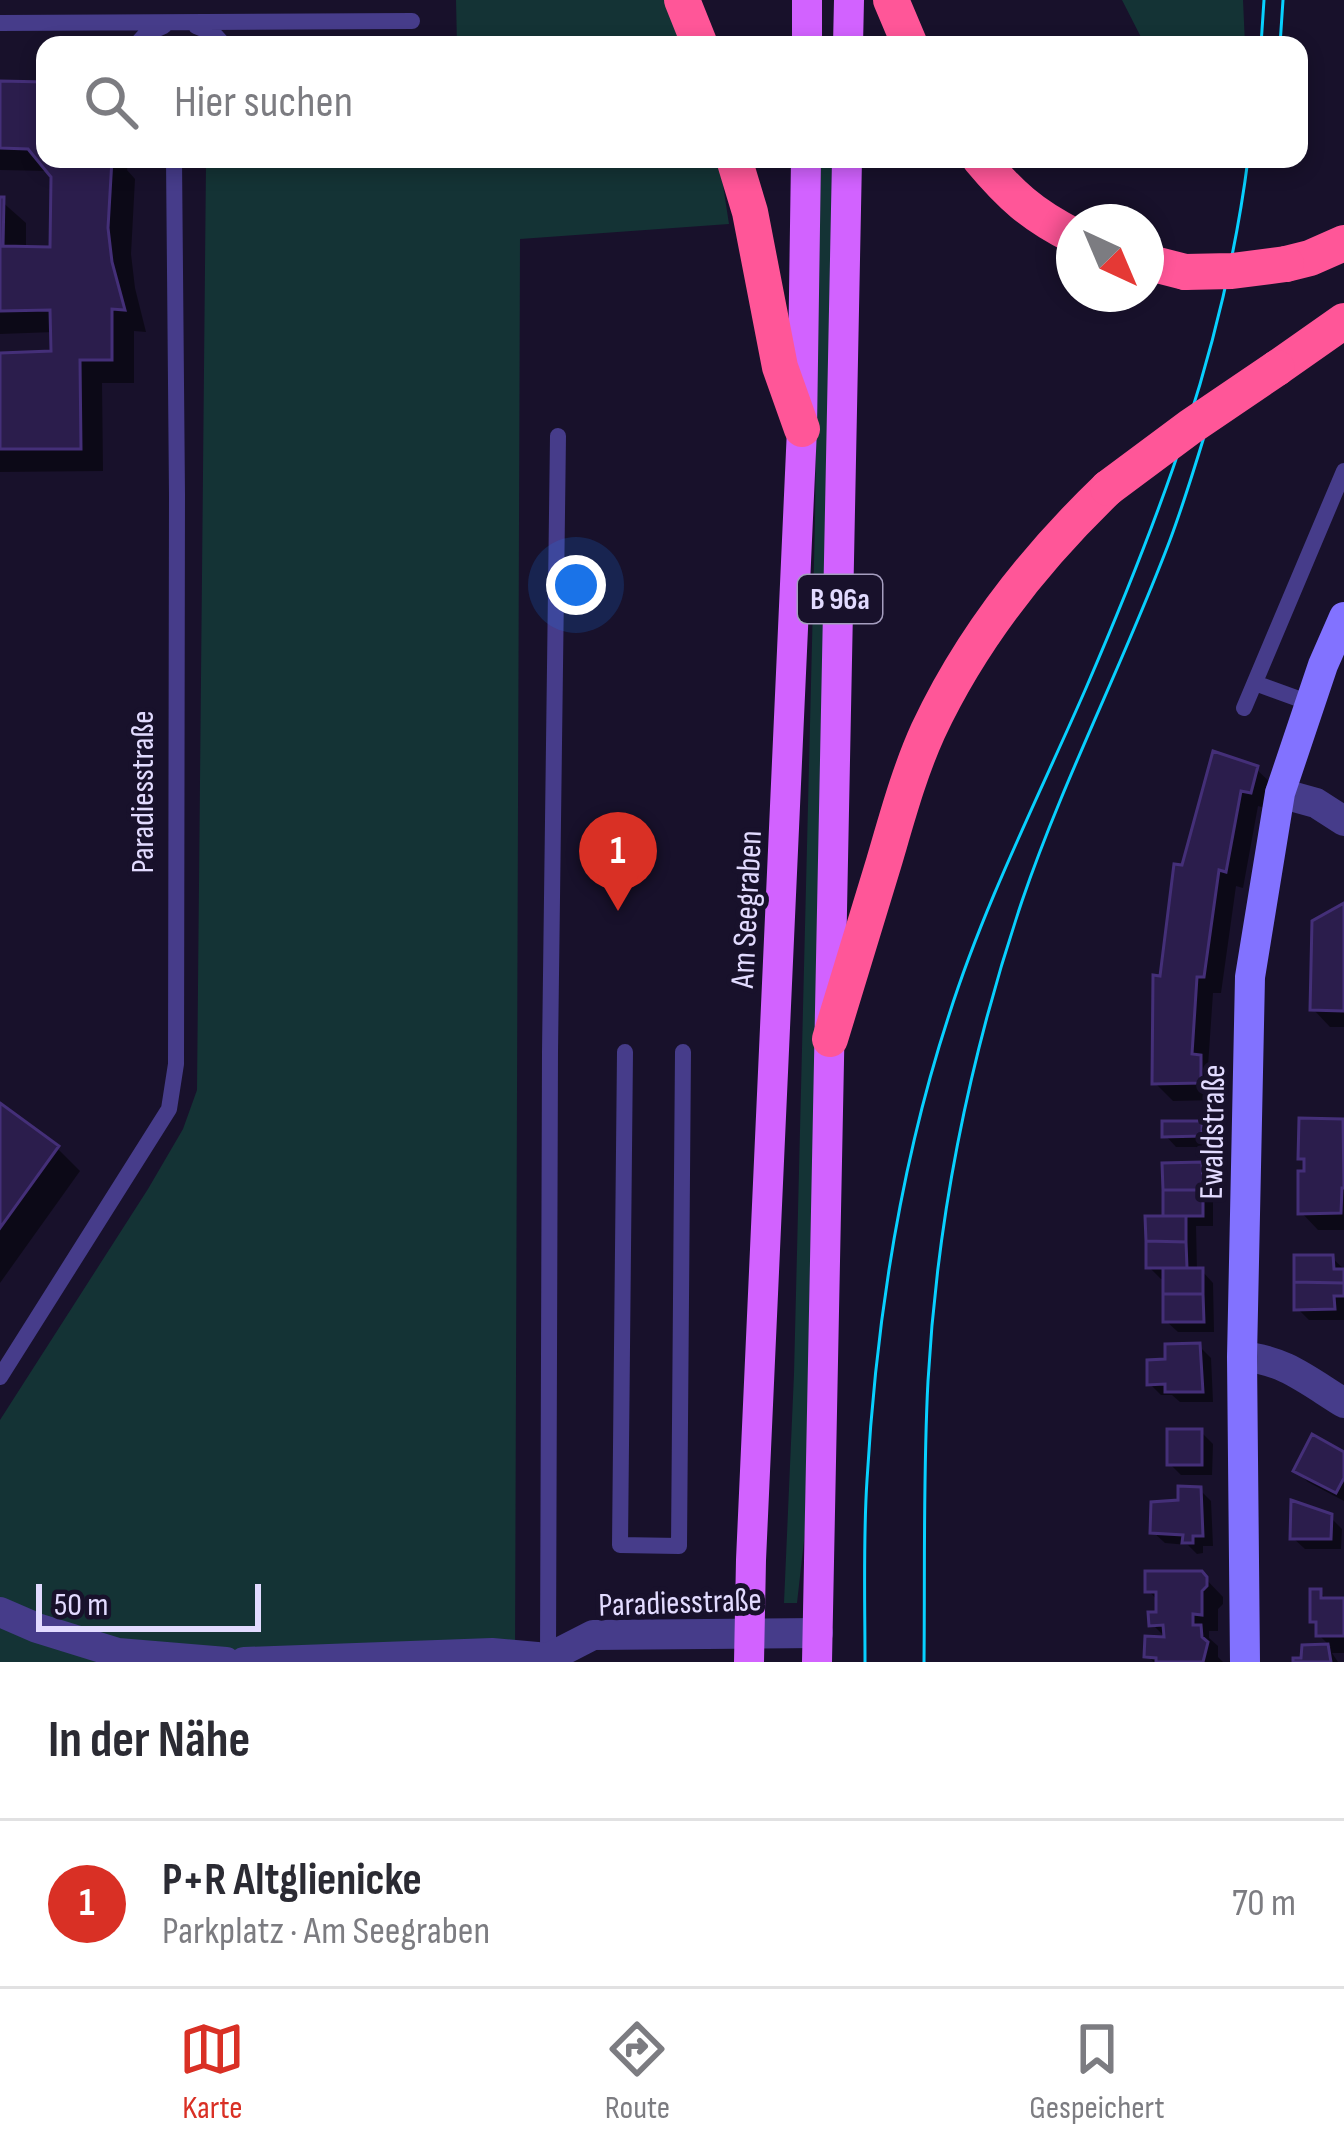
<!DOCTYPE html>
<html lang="de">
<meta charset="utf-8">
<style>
:root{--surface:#fff;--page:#f2f2f3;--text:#2b2b33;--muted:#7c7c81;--line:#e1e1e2;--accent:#d93025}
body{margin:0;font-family:"Sofia Sans Condensed",sans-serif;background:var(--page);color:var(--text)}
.compass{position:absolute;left:1056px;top:204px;width:108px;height:108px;border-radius:50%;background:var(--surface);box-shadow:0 6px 18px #0003;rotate:136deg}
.scale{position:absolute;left:36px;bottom:30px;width:225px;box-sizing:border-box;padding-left:12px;border:6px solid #e2dbff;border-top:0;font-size:33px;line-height:42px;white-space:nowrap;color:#e2dbff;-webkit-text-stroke:9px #18112b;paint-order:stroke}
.you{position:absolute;left:576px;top:585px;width:42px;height:42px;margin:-30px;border:9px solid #fff;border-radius:50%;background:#1a73e8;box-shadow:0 0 0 18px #1a73e833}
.badge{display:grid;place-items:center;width:78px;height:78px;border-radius:50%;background:var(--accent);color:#fff;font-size:39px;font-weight:700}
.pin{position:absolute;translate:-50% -99px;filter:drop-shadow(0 3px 6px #0008)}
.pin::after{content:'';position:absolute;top:63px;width:42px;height:36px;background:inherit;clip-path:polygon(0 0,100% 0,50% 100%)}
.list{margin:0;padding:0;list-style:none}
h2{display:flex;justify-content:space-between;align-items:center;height:156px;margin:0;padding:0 48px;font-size:51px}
h2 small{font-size:39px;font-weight:400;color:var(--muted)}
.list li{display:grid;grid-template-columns:78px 1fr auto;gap:36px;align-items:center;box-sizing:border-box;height:168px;padding:0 48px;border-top:3px solid var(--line)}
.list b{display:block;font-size:45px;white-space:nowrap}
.list p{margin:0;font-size:39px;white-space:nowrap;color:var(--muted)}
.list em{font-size:39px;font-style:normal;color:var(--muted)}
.icon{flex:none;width:66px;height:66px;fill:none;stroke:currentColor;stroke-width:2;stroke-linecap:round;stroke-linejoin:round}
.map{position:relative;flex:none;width:1344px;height:1662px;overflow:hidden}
.search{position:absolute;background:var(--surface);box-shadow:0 6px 18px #0003;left:36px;right:36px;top:36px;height:132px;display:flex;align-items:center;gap:30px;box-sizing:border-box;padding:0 42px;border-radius:24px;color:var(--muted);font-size:45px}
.sheet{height:324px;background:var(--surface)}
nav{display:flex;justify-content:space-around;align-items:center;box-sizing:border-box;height:168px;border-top:3px solid var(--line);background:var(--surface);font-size:33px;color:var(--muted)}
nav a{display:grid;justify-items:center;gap:6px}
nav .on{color:var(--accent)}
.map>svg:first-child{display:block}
</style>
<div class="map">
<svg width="1344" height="1662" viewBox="0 0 1344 1662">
<rect width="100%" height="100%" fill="#18112b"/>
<path fill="#143335" d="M456 0H667L687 45H457Z
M1122 0H1243L1245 45H1145Z
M211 159H719L729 224 520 239 515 1662H0V1420L148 1189 183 1129 197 1090 206 163Z
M819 159H832L828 513 805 1532 797 1603H784L794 1374 815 521Z"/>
<path fill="#0007" d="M0 84 45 85V159H129L127 170 135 179 131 254 135 288 146 332 134 331V383H102L103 471 0 472V356L54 354V332L0 334V200L26 223V250H52L54 176 50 171 0 170Z
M1256 769 1274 786 1268 809 1258 806 1243 888 1236 886 1221 993H1213L1208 1066 1218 1075 1217 1100 1173 1101 1155 1083 1163 980 1185 868Z
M1344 907V1027H1330L1313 1009Z
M0 1107 57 1148 80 1171 0 1283Z
M1341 1122 1344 1124V1230H1318L1301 1212 1307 1174V1164L1301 1158Z
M1201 1124 1212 1135V1147H1176L1165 1135Z
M1201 1165 1213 1177V1226H1196L1197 1271H1202L1213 1283 1214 1332H1178L1166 1321V1279H1161L1149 1267 1166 1219Z
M1332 1258 1344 1269V1320H1309L1297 1308Z
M1199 1346 1211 1358 1213 1402H1180L1172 1395H1161L1150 1384 1168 1362Z
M1201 1432 1213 1444 1212 1475H1181L1170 1464Z
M1344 1455V1501L1308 1482 1297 1471Z
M1200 1490 1211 1501 1213 1546H1203V1553L1197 1554 1188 1545 1165 1543 1153 1532 1181 1502Z
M1330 1517 1342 1529 1341 1549H1305L1293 1538Z
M1201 1574 1223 1597V1604L1218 1609V1631H1209V1638L1218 1646V1657L1223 1662H1154L1147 1656 1168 1640 1152 1624 1159 1615V1602L1148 1590Z
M1320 1592 1328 1601H1344V1653H1332L1338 1662H1296L1304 1661 1305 1648 1331 1647 1319 1635V1626L1313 1621Z"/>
<path fill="#2b1d4c" stroke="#442f78" stroke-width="3" d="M0 81 45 82V159H112L108 228 112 262 125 310 112 309V360H80L81 449H0V353L51 351 50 310 0 311V197H4L3 246 50 247 51 177 28 149 0 148Z
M1213 751 1258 766 1251 793 1241 791 1226 872 1219 870 1204 977H1197L1192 1054 1201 1055V1083L1152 1084 1153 975 1160 976 1174 864 1182 865Z
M1344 903V1011L1310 1010 1312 921Z
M0 1103 59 1146 0 1228Z
M1299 1118 1343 1119 1344 1188H1342L1341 1213 1298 1214V1171H1304V1159H1298Z
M1162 1121H1202V1136L1162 1137Z
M1202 1162 1203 1190H1163L1162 1163Z
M1163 1190H1203V1216H1163Z
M1145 1216H1186V1242L1146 1241Z
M1146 1241 1186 1242 1187 1268H1146Z
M1294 1255H1333L1334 1269H1344V1283L1294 1282Z
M1163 1268H1203V1294H1163Z
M1294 1282 1344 1283V1296H1334L1335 1309 1294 1310Z
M1163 1294H1203L1204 1322H1163Z
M1200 1343 1203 1392H1165V1384L1147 1385V1360L1165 1359V1344Z
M1167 1429H1202V1465H1167Z
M1312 1434 1344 1452V1478L1336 1493 1293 1471Z
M1178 1486 1201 1487 1203 1536H1193V1543H1182L1183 1535 1150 1533 1151 1502 1178 1500Z
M1291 1500 1332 1514 1331 1539H1290Z
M1145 1571H1202L1207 1577V1586L1202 1591V1615L1193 1614V1625H1201L1202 1637 1208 1642 1203 1662H1156V1658L1144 1657 1145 1636 1164 1637 1163 1625 1149 1626 1148 1612H1156V1592H1145Z
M1310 1589H1321V1598H1344V1636H1316V1622H1310Z
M1328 1644 1331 1662H1293V1658H1301L1302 1645Z"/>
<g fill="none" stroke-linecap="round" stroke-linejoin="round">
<path stroke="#463c8a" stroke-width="16" d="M0 23 412 21
M196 26 213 33 224 45
M136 45 146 34 164 26
M1255 683 1310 703
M1244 708 1344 471
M625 1052 620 1545 679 1546 683 1052
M0 1377 169 1109 176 1064 177 494 174 159
M548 1658 550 1052 558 436"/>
<path stroke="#463c8a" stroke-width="30" d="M1280 793 1316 803 1344 821
M1242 1357C1282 1358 1311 1383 1344 1403
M0 1612 37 1628 118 1653 226 1662
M548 1658 593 1635 818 1633
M244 1662 492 1653 548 1658 557 1662"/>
<path stroke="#8272ff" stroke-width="30" d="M1245 1662 1242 1357 1250 977 1280 793 1323 665 1344 617"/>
<path stroke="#d262ff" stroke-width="30" d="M807 45V0
M848 45 849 0
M749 1662 751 1560 802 429 806 159
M817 1662 847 159"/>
<path stroke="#ff5698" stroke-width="36" d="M682 0 700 45
M891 0 910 45
M734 159 750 212 780 367 802 429
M980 159C1010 195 1032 215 1074 236
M1146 262 1185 272
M1286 264 1310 258 1344 243
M1277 368 1344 321
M830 1039C848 980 866 921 884 862 897 818 909 773 928 731 972 637 1034 559 1108 488"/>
<path stroke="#08d0fe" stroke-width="3" d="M1261 45 1264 0
M1280 45 1283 0
M865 1662C865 1602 863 1540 867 1480 876 1323 900 1165 949 1015 985 902 1039 796 1086 688 1161 514 1224 348 1248 159
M924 1662C925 1568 923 1474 928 1381 937 1218 970 1056 1022 901 1064 778 1124 662 1170 540 1188 492 1202 443 1217 394"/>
<path stroke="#ff5698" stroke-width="36" d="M1185 272 1232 271 1286 264
M1108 488 1190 427 1277 368"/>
</g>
<g text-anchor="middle" stroke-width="10" stroke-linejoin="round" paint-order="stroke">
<rect fill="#18112b" stroke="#a59ebf" stroke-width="3" x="798" y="575" width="84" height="48" rx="9"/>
<g font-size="30" font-weight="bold" fill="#e2dbff">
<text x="840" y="609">B 96a</text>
</g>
<g font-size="33" fill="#e2dbff" stroke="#18112b">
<text transform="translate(141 792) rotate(-90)" y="12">Paradiesstraße</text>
<text transform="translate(745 909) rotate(-87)" y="12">Am Seegraben</text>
<text transform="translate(1211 1132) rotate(-89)" y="12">Ewaldstraße</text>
<text transform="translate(680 1601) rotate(-2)" y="12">Paradiesstraße</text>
</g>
</g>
</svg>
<svg class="compass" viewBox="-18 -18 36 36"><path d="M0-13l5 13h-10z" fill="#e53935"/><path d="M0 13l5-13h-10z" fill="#7c7c81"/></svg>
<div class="scale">50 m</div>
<div class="you"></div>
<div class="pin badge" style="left:618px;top:911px">1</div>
<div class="search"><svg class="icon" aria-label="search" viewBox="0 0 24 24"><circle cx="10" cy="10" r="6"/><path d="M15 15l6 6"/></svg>Hier suchen</div>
</div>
<section class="sheet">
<h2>In der Nähe<small></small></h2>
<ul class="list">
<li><span class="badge">1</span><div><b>P+R Altglienicke</b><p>Parkplatz · Am Seegraben</p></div><em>70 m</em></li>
</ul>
</section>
<nav>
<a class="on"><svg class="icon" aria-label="map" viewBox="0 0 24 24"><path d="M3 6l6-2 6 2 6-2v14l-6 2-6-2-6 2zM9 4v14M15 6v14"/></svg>Karte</a>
<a><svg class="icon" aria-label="directions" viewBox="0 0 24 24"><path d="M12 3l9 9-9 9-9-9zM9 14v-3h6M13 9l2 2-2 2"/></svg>Route</a>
<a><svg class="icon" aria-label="saved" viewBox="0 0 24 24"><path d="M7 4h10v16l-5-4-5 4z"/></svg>Gespeichert</a>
</nav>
